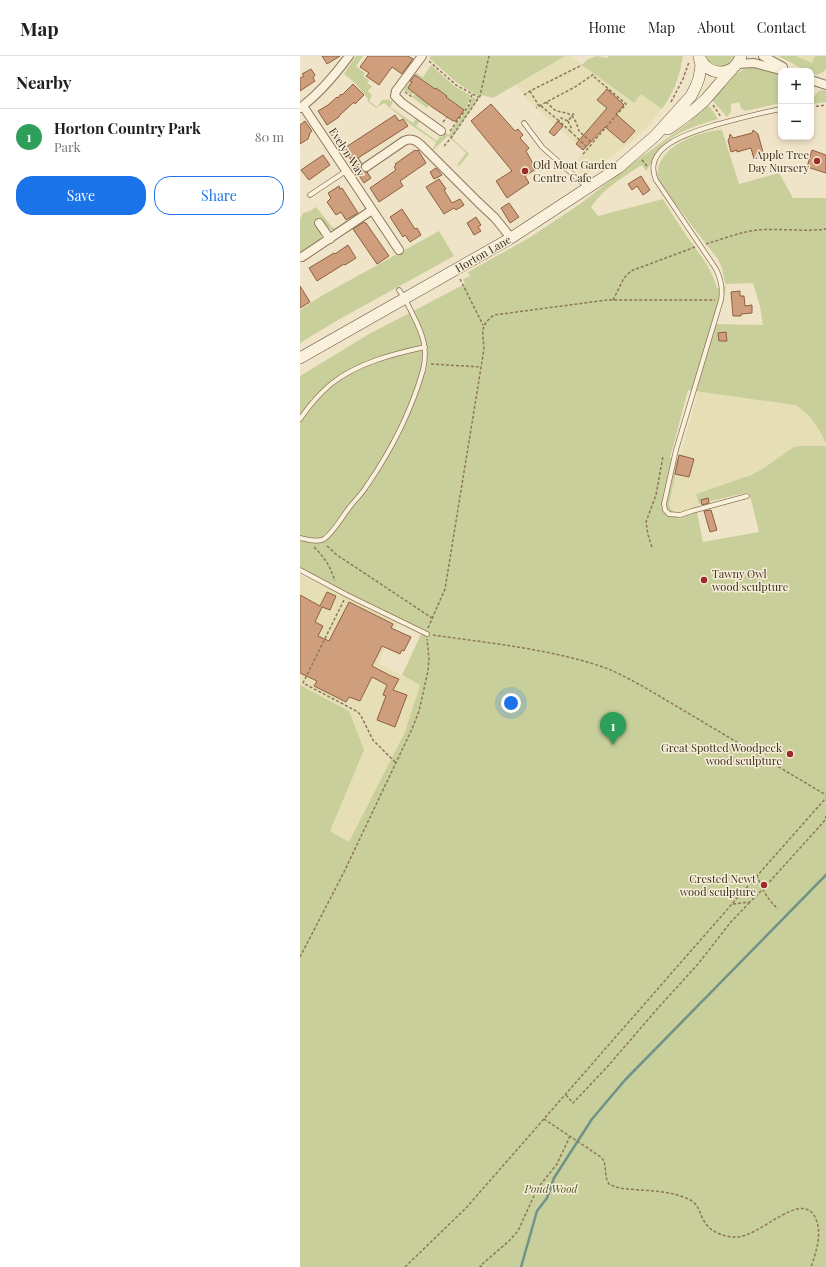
<!DOCTYPE html>
<meta charset="utf-8">
<style>
:root{--surface:#fff;--page:#f6f6f6;--text:#202124;--muted:#757577;--line:#e0e0e0;--accent:#1a73e8}
body{margin:0;font-family:"Playfair Display",serif;background:var(--page);color:var(--text)}
.controls{position:absolute;right:12px;top:12px;display:grid;overflow:hidden;border-radius:8px;box-shadow:0 2px 6px #0003}
.controls button{width:36px;height:36px;display:grid;place-items:center;padding:0;border:0;border-bottom:1px solid var(--line);background:var(--surface);color:var(--text);font:20px sans-serif}
.you{position:absolute;left:211px;top:647px;width:14px;height:14px;margin:-10px;border:3px solid #fff;border-radius:50%;background:#1a73e8;box-shadow:0 0 0 6px #1a73e833}
.badge{display:grid;place-items:center;width:26px;height:26px;border-radius:50%;background:var(--accent);color:#fff;font-size:13px;font-weight:700}
.pin{position:absolute;translate:-50% -33px;filter:drop-shadow(0 1px 2px #0008)}
.pin::after{content:'';position:absolute;top:21px;width:14px;height:12px;background:inherit;clip-path:polygon(0 0,100% 0,50% 100%)}
.list{margin:0;padding:0;list-style:none}
h2{display:flex;justify-content:space-between;align-items:center;height:52px;margin:0;padding:0 16px;font-size:17px}
h2 small{font-size:13px;font-weight:400;color:var(--muted)}
.list li{display:grid;grid-template-columns:26px 1fr auto;gap:12px;align-items:center;box-sizing:border-box;height:56px;padding:0 16px;border-top:1px solid var(--line)}
.list b{display:block;font-size:15px;white-space:nowrap}
.list p{margin:0;font-size:13px;white-space:nowrap;color:var(--muted)}
.list em{font-size:13px;font-style:normal;color:var(--muted)}
.actions{display:flex;gap:8px;padding:12px 16px}
.actions a{flex:1;padding:9px 0;border:1px solid var(--accent);border-radius:16px;text-align:center;font-size:14px;color:var(--accent)}
.actions .main{background:var(--accent);color:#fff}
.map{position:relative;flex:none;width:526px;height:1211px;overflow:hidden}
header{display:flex;align-items:center;gap:24px;box-sizing:border-box;height:56px;padding:0 20px;background:var(--surface);border-bottom:1px solid var(--line)}
header strong{font-size:19px}
nav{display:flex;gap:22px;margin-inline-start:auto;font-size:14px}
main{display:flex}
aside{flex:1;background:var(--surface)}
.map>svg:first-child{display:block}
</style>
<header>
<strong>Map</strong>
<nav><a>Home</a><a>Map</a><a>About</a><a>Contact</a></nav>
</header>
<main>
<aside>
<h2>Nearby<small></small></h2>
<ul class="list">
<li><span class="badge" style="background:#2e9e5b">1</span><div><b>Horton Country Park</b><p>Park</p></div><em>80 m</em></li>
</ul>
<div class="actions"><a class="main">Save</a><a>Share</a></div>
</aside>
<div class="map">
<svg width="526" height="1211" viewBox="0 0 526 1211">
<rect width="100%" height="100%" fill="#f0e4c8"/>
<path fill="#e6deb5" d="M265 0H271L333 47 341 37 362 53 348 70 331 86 285 119 275 111 278 107 276 105 284 95 230 46 215 28Z
M496 0H515L512 7Z
M408 191 526 205V394L464 412 442 422 396 438 400 455 393 457 379 463 370 452V444L375 418 401 325 464 281 461 254 453 227 425 228 422 212 418 203Z
M0 518 98 567 78 607 120 629 108 669 102 685 49 787 30 775 49 655 0 629Z"/>
<path fill="#c9cf9b" d="M56 0H63L56 10 65 17 63 20 69 24 67 27 72 30 68 35 72 39 69 45 77 51 82 44C86 43 89 43 93 46L90 51 113 67 117 62 120 65 116 70 137 85 140 80 142 81 145 77 149 79 169 49 172 41 177 42 178 40 156 26 129 2 131 0H265L193 42 181 39 152 82 169 98 159 110 157 109 166 97 148 80 132 95 136 86 111 69 84 47 76 52 67 45 68 43 55 27 44 18Z
M297 0 307 2 309 0H383C380 20 374 36 362 53L341 38 334 47 282 9 288 3Z
M403 0H436C430 11 423 11 412 10Z
M478 0H496L512 7 515 0H526V13C522 18 517 20 511 17V15L505 14Z
M131 9 154 30 170 39C170 44 167 50 164 54L146 41 147 39 136 32 135 33 117 20 108 32 114 36 112 39 104 34 116 17 123 21Z
M452 11 463 13 481 19V47L445 55 441 52 439 46 431 48V56L427 61 411 43C423 31 434 13 452 11Z
M522 34 526 35V46L511 48V44L519 35Z
M115 38 129 49 127 52 112 41Z
M407 48 413 55 418 63C397 69 369 78 356 96 351 102 351 110 346 115L342 109C323 121 304 132 291 151L298 160 363 143C370 155 378 167 386 179 398 196 412 212 417 232L426 230 424 241 416 268 463 269 460 250 453 227 425 228 422 212 418 203C405 187 393 171 381 155 374 146 359 130 358 119 356 107 367 95 376 89 389 81 407 74 422 74L439 128 479 117 493 142H526V388C520 373 509 356 495 349L388 334 370 402 379 403 369 448 370 452 379 463 389 458 397 456 403 486 459 476 449 436 399 448 396 438 451 419 464 412 494 391 499 390H526V1211H0V629L49 655 64 694 30 775 49 786 105 676 120 629 102 619 123 574 64 545 0 511V320L69 278 165 228 163 223 170 220 168 216 229 182 280 148 329 110 391 65 390 63Z
M16 151 32 171 35 172 46 165 47 167C31 177 33 177 20 163L15 168 21 177V183L0 198V164L3 157 10 155Z
M139 175 154 200 38 264 0 287V254L23 239Z"/>
<g fill="none" stroke-linecap="round" stroke-linejoin="round">
<path stroke="#6f938a" stroke-width="2.5" d="M221 1211 237 1155 247 1142 254 1122 292 1063 325 1024 526 819"/>
</g>
<path fill="#cf9f7d" stroke="#8d5f41" d="M22 0H40L27 8Z
M68 0H108L113 3 102 18 92 11 79 29 66 20 69 17 60 11Z
M11 13 15 19 13 22 15 25 0 35V22L4 20 2 18Z
M115 19 135 33 136 32 147 40 146 41 164 54 156 65H153L132 51 108 32 112 26 110 25Z
M53 28 64 39 55 48 54 46 39 60V61L27 69 18 55 28 49 37 41 38 42 41 38 42 39Z
M307 33 324 49 316 58 335 75 324 87 305 71 283 94 276 88 307 52 297 44Z
M191 48 215 75 218 73 223 79 220 82 229 92 226 95 236 113 225 120 229 127 207 142 196 125 212 115 171 65Z
M95 59 99 65 103 63 108 70 58 102 62 108 61 111V114L64 116H67L71 122 64 127 54 112 56 111 43 93Z
M5 65 12 75 10 77 8 83 0 88V69Z
M258 65 263 70 254 80 249 76Z
M453 74 458 78 464 100 454 103 451 92 437 96V94L431 96 428 84 429 83 430 78 433 82 452 77Z
M115 94 116 95 118 94 126 107 100 125 103 130 79 146 70 132 96 114 94 111 96 109 95 108Z
M512 94 526 99V117L507 111Z
M23 99 30 109 9 124 1 114Z
M136 112 142 119 134 123 130 116Z
M341 120 350 134 343 139 337 130 332 134 328 128Z
M139 123 146 133 144 134 152 147 160 143 164 149 156 154 154 152 144 158 126 131Z
M39 130 40 133 42 132 58 157 46 164 41 156 36 159 27 146 31 142 28 137Z
M209 147 219 161 210 167 201 152Z
M102 153 115 173 117 172 121 179 110 186 105 179 103 181 90 161Z
M176 161 181 169 178 171 181 175 174 179 167 167Z
M64 166 65 167H66L89 200 77 208 53 173Z
M48 189 56 202 45 209 44 208 17 225 9 212 34 197 35 198Z
M0 230 10 246 0 252Z
M440 235V240H444L445 250 452 249V257L441 258V260H433L431 236Z
M426 276 427 285H419L418 277Z
M379 399 394 403 389 421 375 418Z
M408 442 409 447 402 449 401 444Z
M411 454 417 474 410 476 404 455Z
M27 536 36 540 30 554 22 551 15 566 23 570 18 580 29 585 49 546 93 568 91 572 111 581 104 595 102 594 100 598 82 590 72 610 91 620 99 623 93 634 107 639 95 671 77 664 86 640 83 639 87 629 72 621 60 645 49 641 46 646 14 630 17 625 0 617V539L20 550Z"/>
<g fill="none" stroke-linecap="round" stroke-linejoin="round">
<defs>
<path id="lane" d="M224 67 242 91 287 131
M10 139 46 115
M0 363C9 350 19 338 31 328 57 307 93 298 125 291
M447 440 392 455 380 459 369 458 365 454 364 448 376 394 421 244C423 232 421 223 416 213L356 124C341 90 392 76 415 69 437 63 459 57 481 53
M0 482C7 483 17 487 24 483 33 477 42 461 49 452 54 445 61 439 66 431 91 395 111 356 123 314 128 292 123 279 113 259 109 251 105 242 99 234
M0 514 47 539 127 578"/>
<path id="street" d="M122 0 96 35 95 40 102 47 141 75
M463 0 483 11
M437 8 454 7 484 15
M511 24 526 29
M3 50 99 194
M0 52C19 38 35 19 49 0
M66 111 104 85C110 82 116 84 121 89L178 146 195 162 211 182
M19 167 30 183
M2 201 72 154"/>
<path id="secondary" d="M400 2C408 21 434 21 441 0
M368 73C381 64 394 55 405 44 414 34 423 23 432 13
M0 302 211 182 318 112 355 80 391 40 396 30 399 22 401 9 399 1"/>
</defs>
<use href="#lane" stroke="#8d765c" stroke-width="5.5"/>
<use href="#street" stroke="#8d765c" stroke-width="10"/>
<use href="#secondary" stroke="#6f573f" stroke-width="12"/>
<path stroke="#8d765c" stroke-width="1.5" stroke-dasharray="3 2" stroke-linecap="butt" d="M129 5 156 29 178 41
M230 35 239 50 236 52
M105 36 112 41
M224 39 230 35 282 9
M246 46 256 55 267 57 272 60 276 66 279 75 292 87
M371 46 383 23 389 6
M413 49 421 61
M239 50 275 31 294 18
M241 50 258 64
M511 51 526 49
M268 65 271 71 270 75 258 64 261 62 268 65 275 56
M143 66 147 61
M150 75 169 49 172 38
M270 75 288 92
M144 90 151 82 180 40 189 0
M283 98 326 48 292 19
M342 104 347 110
M406 188C423 183 440 176 457 174 480 172 503 176 526 173
M160 223 183 269
M313 244 324 222 331 215 395 191
M131 308 181 311
M27 490 37 499 132 562
M14 491C25 502 30 510 35 525
M352 491 348 479 346 466 356 439 363 400
M44 544 3 627 58 656 61 660 73 684 96 707
M128 572 145 533 184 293C183 277 179 270 194 259L307 244H415
M133 579C189 587 250 593 303 611 317 616 331 624 344 631L526 739
M457 819C462 833 467 843 478 853
M433 848 450 846 463 833 519 771 525 764 526 760
M0 901 44 816 112 673 119 655 128 615 129 603 127 583
M266 1039 273 1047 308 1010 358 952 398 908 430 867 450 846
M244 1063 301 1101C308 1108 303 1119 309 1128 318 1133 328 1133 339 1134 357 1135 376 1136 392 1145 399 1150 400 1158 404 1165 410 1176 424 1181 435 1181 458 1183 501 1133 515 1161 523 1177 516 1196 511 1211
M105 1211 166 1152 432 848 526 742
M182 1211 180 1210 209 1185 218 1175 237 1133 257 1108 270 1080"/>
<use href="#lane" stroke="#faf1dc" stroke-width="4"/>
<use href="#street" stroke="#faf1dc" stroke-width="8"/>
<use href="#secondary" stroke="#faf1dc" stroke-width="11"/>
</g>
<g fill="#9e2a2b" stroke="#f7eed8" stroke-width="1.5">
<circle cx="517" cy="105" r="4"/>
<circle cx="225" cy="115" r="4"/>
<circle cx="404" cy="524" r="4"/>
<circle cx="490" cy="698" r="4"/>
<circle cx="464" cy="829" r="4"/>
</g>
<g text-anchor="middle" stroke-width="3" stroke-linejoin="round" paint-order="stroke">
<g font-size="11" fill="#3d2e20" stroke="#f7eed8">
<text transform="translate(47 96) rotate(57)" y="4">Evelyn Way</text>
<text transform="translate(183 198) rotate(-30)" y="4">Horton Lane</text>
</g>
<g font-size="11" fill="#3d2e20" stroke="#f7eed8" text-anchor="end">
<text x="509" y="103">Apple Tree<tspan x="509" dy="13">Day Nursery</tspan></text>
<text x="233" y="113" text-anchor="start">Old Moat Garden<tspan x="233" dy="13">Centre Cafe</tspan></text>
<text x="412" y="522" text-anchor="start">Tawny Owl<tspan x="412" dy="13">wood sculpture</tspan></text>
<text x="482" y="696">Great Spotted Woodpeck<tspan x="482" dy="13">wood sculpture</tspan></text>
<text x="456" y="827">Crested Newt<tspan x="456" dy="13">wood sculpture</tspan></text>
</g>
<g font-size="11" font-style="italic" fill="#4d5a26" stroke="#f7eed8">
<text x="251" y="1137">Pond Wood</text>
</g>
</g>
</svg>
<div class="controls">
<button>+</button>
<button>−</button>
</div>
<div class="you"></div>
<div class="pin badge" style="left:313px;top:689px;background:#2e9e5b">1</div>
</div>
</main>
